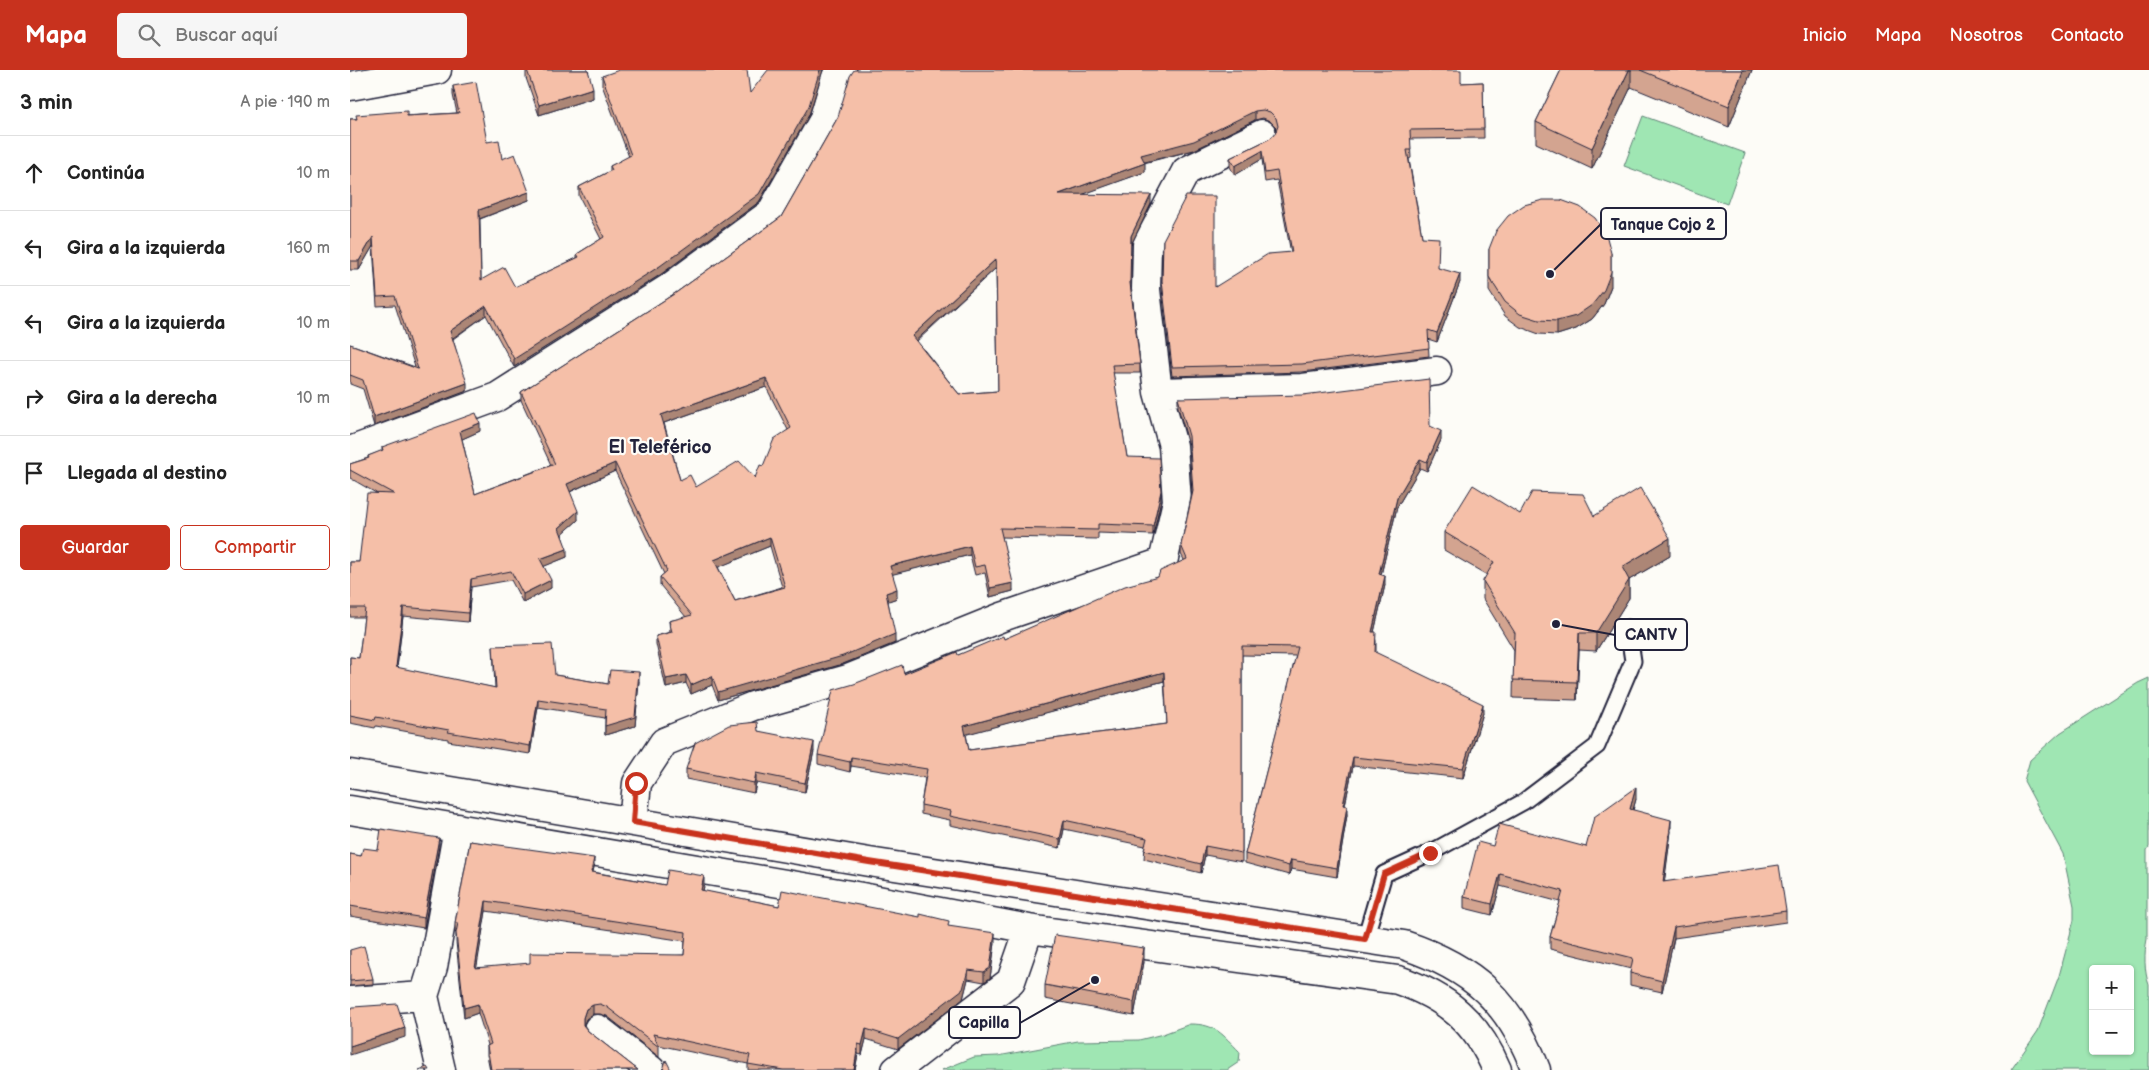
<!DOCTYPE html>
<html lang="es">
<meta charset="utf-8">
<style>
:root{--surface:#fff;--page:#f6f6f6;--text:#222;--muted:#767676;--line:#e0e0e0;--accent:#c8321e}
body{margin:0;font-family:"Balsamiq Sans",sans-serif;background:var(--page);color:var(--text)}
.controls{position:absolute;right:15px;bottom:15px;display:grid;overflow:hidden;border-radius:5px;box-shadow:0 1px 4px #0004}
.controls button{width:45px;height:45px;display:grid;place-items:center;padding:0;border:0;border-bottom:1px solid var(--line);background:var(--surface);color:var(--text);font:25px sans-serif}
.stop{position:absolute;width:15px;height:15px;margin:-11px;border:4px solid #c8321e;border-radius:50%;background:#fff}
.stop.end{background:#c8321e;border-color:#fff;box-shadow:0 1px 5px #0008}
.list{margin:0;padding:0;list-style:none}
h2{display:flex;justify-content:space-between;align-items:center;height:65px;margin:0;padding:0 20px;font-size:21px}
h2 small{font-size:16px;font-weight:400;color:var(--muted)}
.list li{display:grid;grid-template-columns:32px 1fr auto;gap:15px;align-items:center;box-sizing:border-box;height:75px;padding:0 20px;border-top:1px solid var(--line)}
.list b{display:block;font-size:19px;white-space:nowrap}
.list em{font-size:16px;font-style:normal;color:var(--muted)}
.actions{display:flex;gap:10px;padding:15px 20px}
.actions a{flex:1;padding:11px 0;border:1px solid var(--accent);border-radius:5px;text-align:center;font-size:18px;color:var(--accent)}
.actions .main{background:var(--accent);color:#fff}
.icon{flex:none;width:28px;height:28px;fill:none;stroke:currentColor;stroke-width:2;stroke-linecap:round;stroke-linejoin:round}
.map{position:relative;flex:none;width:1799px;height:1000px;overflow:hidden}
header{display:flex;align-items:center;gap:30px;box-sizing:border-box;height:70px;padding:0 25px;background:var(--accent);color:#fff}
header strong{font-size:24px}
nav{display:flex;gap:28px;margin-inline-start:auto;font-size:18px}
.search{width:350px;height:45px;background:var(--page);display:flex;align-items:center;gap:12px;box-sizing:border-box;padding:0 18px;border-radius:5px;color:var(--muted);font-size:19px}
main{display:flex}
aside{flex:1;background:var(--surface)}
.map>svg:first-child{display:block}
</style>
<header>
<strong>Mapa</strong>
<div class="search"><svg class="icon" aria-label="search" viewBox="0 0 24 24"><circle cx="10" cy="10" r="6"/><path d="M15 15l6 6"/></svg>Buscar aquí</div>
<nav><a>Inicio</a><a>Mapa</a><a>Nosotros</a><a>Contacto</a></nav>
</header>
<main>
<aside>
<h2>3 min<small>A pie · 190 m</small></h2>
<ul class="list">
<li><svg class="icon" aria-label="ahead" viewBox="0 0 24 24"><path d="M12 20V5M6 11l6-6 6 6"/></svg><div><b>Continúa</b></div><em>10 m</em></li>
<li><svg class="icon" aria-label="left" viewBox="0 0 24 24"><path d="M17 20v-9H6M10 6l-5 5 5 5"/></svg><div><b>Gira a la izquierda</b></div><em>160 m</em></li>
<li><svg class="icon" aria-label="left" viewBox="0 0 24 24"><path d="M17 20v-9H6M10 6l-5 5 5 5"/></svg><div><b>Gira a la izquierda</b></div><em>10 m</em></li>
<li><svg class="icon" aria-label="right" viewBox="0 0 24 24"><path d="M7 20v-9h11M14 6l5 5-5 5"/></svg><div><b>Gira a la derecha</b></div><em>10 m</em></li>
<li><svg class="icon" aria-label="arrive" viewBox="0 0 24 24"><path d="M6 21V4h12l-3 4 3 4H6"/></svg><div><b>Llegada al destino</b></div></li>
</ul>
<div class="actions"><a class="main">Guardar</a><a>Compartir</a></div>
</aside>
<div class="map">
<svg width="1799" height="1000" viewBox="0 0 1799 1000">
<rect width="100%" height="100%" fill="#fdfcf7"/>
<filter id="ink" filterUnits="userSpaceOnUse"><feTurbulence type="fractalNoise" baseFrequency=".02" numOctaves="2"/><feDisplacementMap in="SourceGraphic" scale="10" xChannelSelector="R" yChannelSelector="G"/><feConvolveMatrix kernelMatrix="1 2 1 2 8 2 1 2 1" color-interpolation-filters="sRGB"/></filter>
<g filter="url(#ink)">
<path fill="#9fe6b3" stroke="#608477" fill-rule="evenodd" d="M1293 46 1395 83 1377 134 1274 96Z
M1799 608V777L1797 780V869C1794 884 1794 901 1799 915V1000H1661L1688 961 1709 906 1724 850V836L1713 784 1674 711 1680 690 1710 663 1788 613ZM1743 899H1780V981H1743Z
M840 954C866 954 872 964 890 982L889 992 877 1000H592L624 987 648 986 728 971 789 970 813 964Z"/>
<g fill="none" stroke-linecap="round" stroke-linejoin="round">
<defs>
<path id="lane" d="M1015 869 1034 804 1080 783 1173 732 1247 676 1283 591 1278 558"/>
<path id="street" d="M0 16 87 0
M808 322 796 220 797 175 836 101 912 64
M0 381 147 327 319 218 421 143 473 51 486 7 492 0
M0 704 519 792 1054 875C1123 898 1160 931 1186 1000
M0 740 512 827 679 859 1048 910C1097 927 1127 952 1147 1000
M283 752 287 713 314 672 403 636 498 609 652 547 813 492 827 431 823 376 808 322 953 318 1087 301
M0 931 74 926
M248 959 301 1000
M91 1000 74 926 83 897 108 758
M546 1000 661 911 679 859"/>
</defs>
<use href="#lane" stroke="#22223b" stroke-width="19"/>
<use href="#street" stroke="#22223b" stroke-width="31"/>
<use href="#lane" stroke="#fdfcf7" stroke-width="15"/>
<use href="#street" stroke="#fdfcf7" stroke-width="28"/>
</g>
<path fill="#d3a490" stroke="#22223b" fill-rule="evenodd" d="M176 0H238L243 28 189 45 176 8Z
M1211 0H1402L1379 57 1281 17 1242 99 1186 73V52Z
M252 6 400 23 459 45 409 132 310 205 164 297 136 245 103 269 117 321 24 356 13 319 0 314V274L65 297 45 235 27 236 23 176 9 200H0V49L107 43 103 25V16L137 72 152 89 179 130 130 149 131 210 165 217 227 188V184L251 169 229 126V117L260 101V96L279 87 252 15Z
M1133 12 1134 68 1060 69 1061 88 1059 89 1072 167 1088 198 1110 212 1087 272 1078 269 1079 286 952 302 822 306 812 219 813 170 865 217 941 183 927 110 915 112 912 89 885 105 880 97V88L919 69 925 64 926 59V57L920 51 913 48 905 50 844 80 794 93 795 102 732 124 801 134 781 175V214L790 294V303H763L777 387 811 430 803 465 748 463V469L652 467 663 521 640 527 635 503 625 505 620 485 542 504 547 528 538 531 545 573 493 594 368 630 362 615 341 624 336 613 316 618 306 574V566L320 562 319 551 336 547 310 515V507L314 504 265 401 220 422 228 450 212 464 217 487 194 496 201 518 173 533 161 510 121 517 118 552 53 546 47 598 145 618 143 576 205 605 258 614 289 611 285 656 255 665V648L188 637 180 684 98 671V669L26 656 25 658 0 653V587L9 588 14 547H0V492H9L26 423 0 408V394L18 388V386L32 381V377L130 361 112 369 125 424 201 395 171 330V322L327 222 431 147 488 47 1111 13ZM646 198 648 321 609 324 567 271ZM416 317 438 360 405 408 346 417 330 410 314 353ZM420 476 432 517 385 531 368 497Z
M1139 179 1261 216 1254 234 1242 249 1226 259 1207 265 1189 264 1170 257 1155 246 1139 221Z
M828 328 1080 356 1091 370 1077 401 1070 398 1047 437 1031 505 1035 515 1024 562 1026 571V583L1133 643 1113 708 1003 696 995 735 997 745 987 807 941 799 939 805 895 793V784L946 586 892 585V792L855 785 851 803 794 789 795 776 714 759 710 778 600 755V750L571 744V735L575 708 501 696 500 702 468 694V685L554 604 654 569 808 507 834 490 831 484V475L842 423 839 375 828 337ZM814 611 817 654 619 680 616 664Z
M1170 444 1244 446 1320 486 1279 510V528L1246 581 1229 580 1227 630 1163 628 1164 580 1133 529V511L1137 505 1094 480V462Z
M408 661 464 681 455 722 406 713 404 723 336 709V699Z
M1286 729 1283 740 1321 761 1314 811 1436 841V852L1324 868 1312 922 1280 915V903L1281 899 1200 879V867L1210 832 1150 816 1142 845 1114 838V827L1143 776 1236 777Z
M120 771 244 797 243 802 315 815 354 816 353 821 429 836 599 857 645 873 640 908 634 912 618 909 613 929 548 979 516 969 512 985 508 984 505 1000H398V994L308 975 309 977V987L257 946 250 944H243L236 949 234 955 238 961 288 1000H140L137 985V976L138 975 128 943 114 948 106 872V863L105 862V853ZM136 841 335 871 334 885 126 898Z
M89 777 74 858 0 846V784L11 786 28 780Z
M0 880 23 909V914L0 916Z
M794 892 784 946 695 929V915Z"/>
<path fill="#ac8676" stroke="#22223b" d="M470 0H473L459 45 409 132 310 205 164 297V289Z
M1279 0H1281V17L1242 99V78Z
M1393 0H1402L1379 57V36Z
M243 18V28L189 45V35Z
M905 41V50L844 80 791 93V85Z
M912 81V89L885 105V96Z
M795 93V102L709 133V124Z
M179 122V130L129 149V140Z
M801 125V134L781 175V166Z
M23 167V176L9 200V191Z
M1261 183V216L1254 234 1242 249 1226 259 1207 265V251Z
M646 189V198L562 274V266Z
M1110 204V212L1087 272V263Z
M136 236V245L100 270V261Z
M416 308V317L311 354V345Z
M117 313V321L24 356V347Z
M130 353V361L110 370V361Z
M1091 361V370L1077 401V392Z
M1070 389V398L1047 437 1029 513V504L1047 428Z
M265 393V401L217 423V414Z
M811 421V430L803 465V456Z
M228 441V450L209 467V458Z
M420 467V476L364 499V490Z
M1320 468V486L1279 510V528L1246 581V563L1272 497Z
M620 476V485L540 505V496Z
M217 479V487L190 498V489Z
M1035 506V515L1022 571V562Z
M121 509V517L118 552V543Z
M201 510V518L173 533V524Z
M663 513V521L640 527V518Z
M547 519V528L536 532V523Z
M53 537V546L46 606V597Z
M1229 563V580L1227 630V612Z
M545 564V573L493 594 368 630V622Z
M289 602V611L285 656 255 665V656Z
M814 602V611L614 665V656Z
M336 605V613L316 618V609Z
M362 606V615L341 624V615Z
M188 629V637L180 684V676Z
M1133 634V643L1113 708V698Z
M464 672V681L455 722V713Z
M501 687V696L500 702V692Z
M1003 687V696L993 744V735Z
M406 703V713L404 723V713Z
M1286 717V729L1280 751V739Z
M997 736V745L987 807V798Z
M714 750V759L710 778V769Z
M1321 750V761L1313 823V812Z
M89 768V777L74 858V848Z
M855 776V785L851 803V794Z
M244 788V797L241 811V802Z
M941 790V799L939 805V796Z
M1150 804V816L1142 845V834Z
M354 806V816L351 830V820Z
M136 831V841L125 908V898Z
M1324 857V868L1312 922V911Z
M645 863V873L640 908 634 912V902Z
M794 878V892L784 946V932Z
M618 900V909L613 929 548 979V969Z
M128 934V943L114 948V938Z
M243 935V944L236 949 233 957V948L236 939Z
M55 958V967L0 985V976Z
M516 959V969L512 985V975Z
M508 974V984L505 1000H504Z"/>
<path fill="#f5bfa8" stroke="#22223b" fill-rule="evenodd" d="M177 0H238L243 18 189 35Z
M269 0H397L400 23 418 0H470L459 36 409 124 310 196 164 289 136 236 100 261 117 313 24 347 13 310 0 305V274L68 299 45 226 27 227 23 167 9 191H0V49H7L6 45 57 41V46L109 43 103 16 126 12 137 72 149 70 152 89 165 84 179 122 129 140 131 210 154 197 165 217 229 187 227 184 254 167 229 117 262 100 260 96 281 85 252 6Z
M504 0H1111V13L1133 12 1134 59 1060 60 1061 80H1057L1072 167 1089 168 1088 198 1110 204 1087 263 1078 260 1079 278 952 294 822 297 812 211 813 170 836 126H865V217L918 184 942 182 927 101 915 103 912 81 885 96 880 88 919 69 925 64 928 56 926 48 920 42 913 40 905 41 844 71 791 85 795 93 709 124 801 125 781 166 780 213 790 294 762 295 777 387 809 388 811 421 803 456 748 454V460L650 458 663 513 640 518 635 495 625 497 620 476 540 496 547 519 536 523 545 564 493 586 368 622 362 606 341 615 336 605 316 609 306 566 322 562 319 551 342 545 310 507 317 501 265 393 217 414 228 441 209 458 217 479 190 489 201 510 173 524 161 501 121 509 118 543 53 537 46 597 146 618 143 576 202 574 205 605 258 614 260 600 289 602 285 647 255 656 256 639 188 629 180 676 98 662 99 660 26 647 25 650 0 645V587L9 588 15 538H0V492H9L17 423 44 424 0 400V394L19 388 18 386 33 380 32 377 126 343 130 353 110 361 125 424 205 394 171 322 327 222 431 147 488 47 500 6ZM646 189 648 321 609 324 562 266ZM416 308 441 358 424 369 413 396 410 395 405 408 389 391 346 417 340 405 330 410 311 345ZM420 467 435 517 385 531 364 490Z
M1211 0H1279L1242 78 1186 52Z
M1290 0H1393L1379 36Z
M1193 130H1211L1230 137 1245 148 1256 164 1261 183V202L1254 220 1242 235 1226 246 1207 251 1189 250 1170 244 1155 232 1139 207V179L1146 161 1158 146 1174 135Z
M1079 309 1080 356 1091 361 1077 392 1070 389 1047 428 1029 504 1035 506 1022 562H1026L1025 582 1133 634 1113 698 1003 687 993 735 997 736 987 798 941 790 939 796 895 784 948 577 892 576V783L855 776 851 794 794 780 797 768 714 750 710 769 600 746 601 741 571 735 577 699 501 687 500 692 468 685 483 620 504 614 552 595 554 604 607 582 608 585 653 566 654 569 775 516 808 507 810 501 837 489 831 475 843 421 839 366 828 328 953 325ZM814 602 817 654 619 680 614 656Z
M1123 415 1170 444 1182 422 1233 424 1244 446 1290 418 1320 468 1272 497 1279 510 1246 563H1229L1227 612 1163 610 1165 563 1133 511 1144 492 1094 462Z
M407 652 408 661 464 672 455 713 406 703 404 713 336 699 345 673 379 655Z
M1286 717 1280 739 1321 750 1313 812 1429 795 1436 841 1324 857 1312 911 1280 903 1283 888 1200 867 1213 821 1150 804 1142 834 1114 827 1128 772 1143 776 1149 754 1236 777 1244 747Z
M31 759 89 768 74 848 0 836V784L11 786 13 778 28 780Z
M120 771 244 788 241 802 315 815 318 800 354 806 351 820 429 836 432 820 570 847V844L599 851 598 856 645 863 640 898 634 902 618 900 613 919 548 969 516 959 512 975 508 974 504 1000H433L398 994 400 985 303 964 309 977 257 937 250 934 243 935 236 939 233 948V955L238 961 288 1000H141L137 976 141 974 128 934 114 938 106 863 108 853H105ZM136 831 336 862 334 885 180 883V893L125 898Z
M705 865 794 878 784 932 695 915Z
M14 876 23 909 0 911V880Z
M47 934 55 958 0 976V939L3 937Z
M316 990 321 1000H313Z
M77 997 79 1000H69Z"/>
</g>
<g fill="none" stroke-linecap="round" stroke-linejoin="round" filter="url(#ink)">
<path stroke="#c8321e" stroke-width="6" d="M286 713 283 752 519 792 1015 869 1034 804 1080 783"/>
</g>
<g text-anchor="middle" stroke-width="4.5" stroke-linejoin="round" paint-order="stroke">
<g font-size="18" font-weight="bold" fill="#22223b" stroke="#fdfcf7">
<text x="310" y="383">El Teleférico</text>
</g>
</g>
<path fill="none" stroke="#22223b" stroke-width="2" d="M1200 204L1251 154M1206 554L1265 565M745 910L670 953"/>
<g fill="#22223b" stroke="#fdfcf7" stroke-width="2">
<circle cx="1200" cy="204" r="5"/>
<circle cx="1206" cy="554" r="5"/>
<circle cx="745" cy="910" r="5"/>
</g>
<g fill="#fdfcf7" stroke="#22223b" stroke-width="2">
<rect x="1251" y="138" width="125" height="31" rx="5"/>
<rect x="1265" y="549" width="72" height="31" rx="5"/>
<rect x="599" y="937" width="71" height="31" rx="5"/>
</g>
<g font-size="16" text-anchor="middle" font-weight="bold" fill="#22223b">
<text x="1313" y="160">Tanque Cojo 2</text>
<text x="1301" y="570">CANTV</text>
<text x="634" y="958">Capilla</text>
</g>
</svg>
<div class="controls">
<button>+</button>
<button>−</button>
</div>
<div class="stop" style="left:286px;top:713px"></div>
<div class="stop end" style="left:1080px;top:783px"></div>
</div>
</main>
